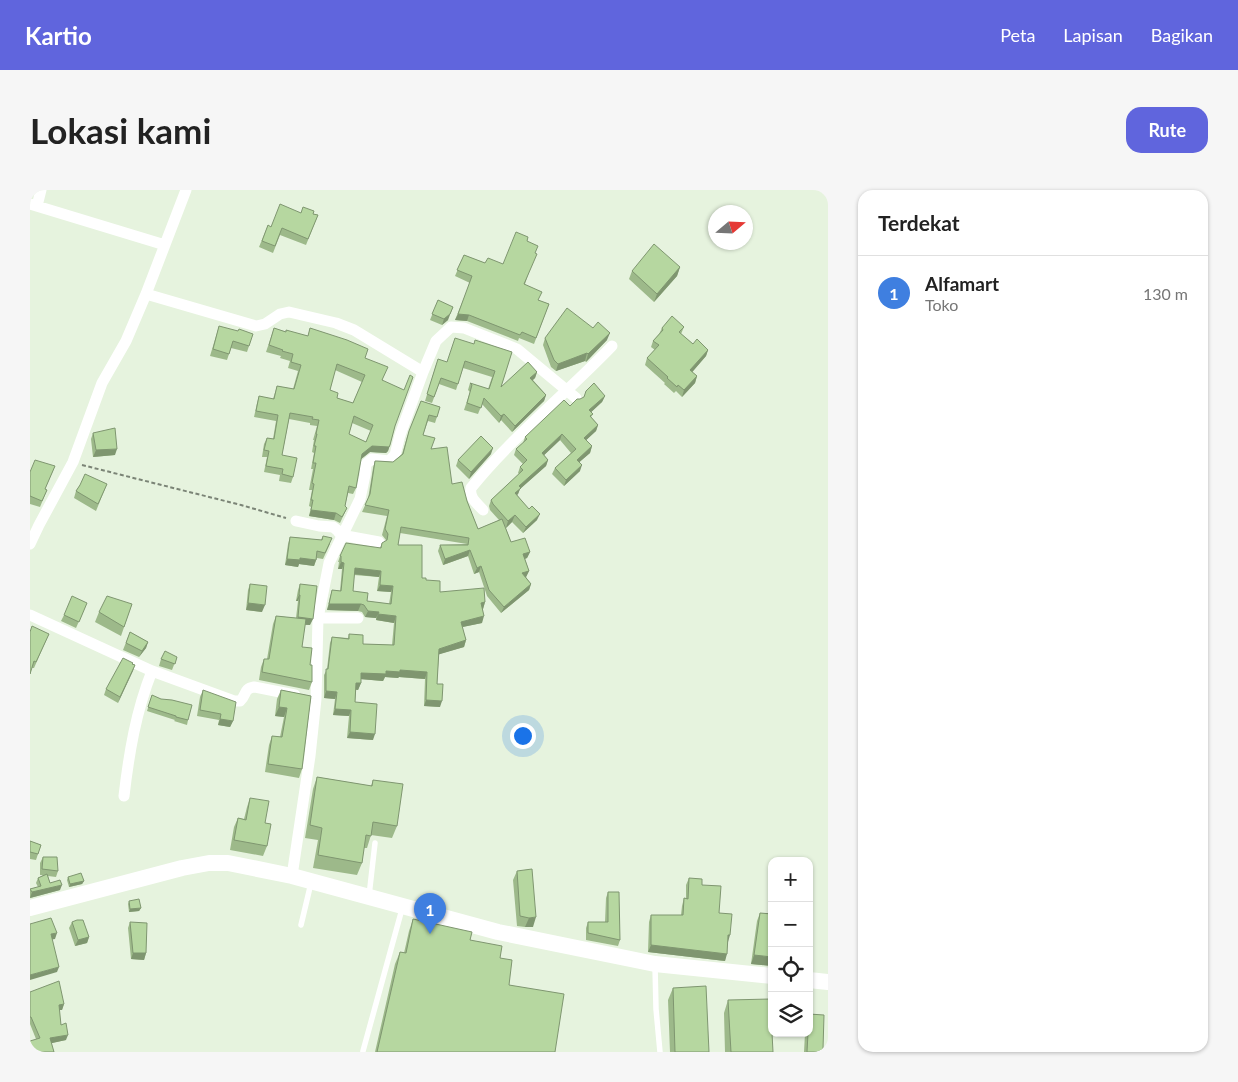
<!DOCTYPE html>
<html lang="id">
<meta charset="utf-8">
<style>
:root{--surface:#fff;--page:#f6f6f6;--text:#222;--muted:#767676;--line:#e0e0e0;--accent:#6065dd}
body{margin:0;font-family:Lato,sans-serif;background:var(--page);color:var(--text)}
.controls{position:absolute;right:15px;bottom:15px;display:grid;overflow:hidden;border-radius:10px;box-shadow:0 1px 4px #0004}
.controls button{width:45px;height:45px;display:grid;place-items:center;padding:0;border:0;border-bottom:1px solid var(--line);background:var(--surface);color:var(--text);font:25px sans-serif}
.compass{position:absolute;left:678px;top:15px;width:45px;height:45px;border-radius:50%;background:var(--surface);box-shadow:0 1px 4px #0004;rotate:71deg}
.you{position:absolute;left:492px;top:545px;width:18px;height:18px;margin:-12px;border:4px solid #fff;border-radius:50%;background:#1a73e8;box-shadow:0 0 0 8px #1a73e833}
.badge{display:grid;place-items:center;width:32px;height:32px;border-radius:50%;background:var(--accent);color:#fff;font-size:16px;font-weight:700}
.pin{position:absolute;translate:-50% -41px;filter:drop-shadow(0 1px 2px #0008)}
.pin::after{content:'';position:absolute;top:26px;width:18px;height:15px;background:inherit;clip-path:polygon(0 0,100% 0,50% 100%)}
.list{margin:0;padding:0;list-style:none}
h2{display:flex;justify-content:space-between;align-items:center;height:65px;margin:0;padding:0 20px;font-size:21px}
h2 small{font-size:16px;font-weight:400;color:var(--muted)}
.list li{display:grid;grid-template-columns:32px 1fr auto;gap:15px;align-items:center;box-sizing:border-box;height:75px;padding:0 20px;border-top:1px solid var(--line)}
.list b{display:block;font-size:19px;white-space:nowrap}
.list p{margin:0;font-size:16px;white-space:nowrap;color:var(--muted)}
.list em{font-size:16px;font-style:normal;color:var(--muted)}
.icon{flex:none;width:28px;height:28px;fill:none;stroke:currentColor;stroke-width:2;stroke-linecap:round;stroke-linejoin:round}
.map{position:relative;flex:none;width:798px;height:862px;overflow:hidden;border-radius:15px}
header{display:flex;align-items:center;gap:30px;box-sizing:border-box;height:70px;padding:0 25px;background:var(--accent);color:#fff}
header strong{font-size:24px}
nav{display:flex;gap:28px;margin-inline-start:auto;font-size:18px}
.intro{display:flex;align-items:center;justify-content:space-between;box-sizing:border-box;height:120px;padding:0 30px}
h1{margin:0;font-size:35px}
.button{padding:12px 22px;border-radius:15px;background:var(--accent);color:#fff;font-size:18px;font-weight:700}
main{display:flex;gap:30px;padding:0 30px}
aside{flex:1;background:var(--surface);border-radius:15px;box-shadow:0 1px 4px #0004}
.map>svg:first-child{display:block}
</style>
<header>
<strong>Kartio</strong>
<nav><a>Peta</a><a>Lapisan</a><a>Bagikan</a></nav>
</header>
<div class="intro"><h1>Lokasi kami</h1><a class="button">Rute</a></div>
<main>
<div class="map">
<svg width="798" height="862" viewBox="0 0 798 862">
<rect width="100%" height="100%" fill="#e6f3de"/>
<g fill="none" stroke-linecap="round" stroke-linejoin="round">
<path stroke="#7b8476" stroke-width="2" stroke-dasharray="4 2.5" stroke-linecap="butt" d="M52 275 211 315 256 328"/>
<path stroke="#fff" stroke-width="5.5" d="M339 706 345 653
M271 735 281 693
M625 776 626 819 630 862
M333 861 372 719"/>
<path stroke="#fff" stroke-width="11" d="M0 14 135 55
M7 16 11 0
M116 104 226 136 235 134 250 124 259 122 306 133 324 140 393 182
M453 320C447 313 439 308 441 298 483 246 536 204 582 156
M266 331 289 336 303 337 307 340 311 345 349 352
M0 354 9 335 43 272 72 193 96 151 116 104 156 0
M0 425 122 481 204 511H210C217 505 213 499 224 497L265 505
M288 428H328
M94 606C99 563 106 521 122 481
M262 686 280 566 286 509 288 428 299 373 330 309 335 285 336 274 342 269 359 271 365 265 370 245 393 182 406 151 421 137 434 138 487 159 546 208"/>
<path stroke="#fff" stroke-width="16" d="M0 718 152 678 179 673H198L262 686 468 742 625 774 742 786
M779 790 798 792"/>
</g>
<path fill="#9db98a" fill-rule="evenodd" d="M271 23 283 24 288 25 276 55 250 45 243 63 229 57 238 35 241 37Z
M497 51 505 64 495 94 508 110 519 114 504 154 489 148 488 151 437 131 425 130 440 93 425 86 434 65 455 73 473 74Z
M650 77 647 86 624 112 599 89 602 81Z
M408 110 418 130 412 135 400 130Z
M189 136 219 156 217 162 201 158 197 170 180 166Z
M654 137 651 144 663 154 678 160 676 166 662 182 667 186 665 193 652 207 646 201 644 203 634 194 635 193 615 175 617 168 625 160 621 157 623 151 629 144 632 138Z
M244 138 256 142 278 146 280 138 335 168 353 190 365 236 358 261 356 263 340 262 331 269 326 298 323 304 318 303 315 316 317 318 310 333 304 330 279 326 281 317 279 316 282 300H279L283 279H281L284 263 282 262 284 250H283L287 236 280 235V233L259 229 252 265 263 287 261 293 249 291 250 285 234 282 237 267H232L234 254 237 248 243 249 246 231 224 227 227 213 229 206 243 209 247 196 263 199 268 181 258 178 260 171 250 168 251 166 236 162ZM305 180 332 192 323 213 307 208 300 200ZM322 233 341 241 336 252 319 244Z
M515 148 577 150 556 172 555 171 526 181 521 177 513 155Z
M444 154 482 162 471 197 507 182 505 188 503 190 516 205 514 211 482 242 471 230 469 233 452 214 448 224 434 220 440 202 438 200 440 193 458 199 462 187 433 178 426 200 409 194 402 213 395 211 406 175 417 172Z
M575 206 572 212 561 222 563 224 561 227 568 235 566 241 556 250 562 256 560 263 549 272 550 281 534 296 522 284 525 278 541 263 530 250 514 265 518 270 516 276 490 299 488 304 487 305 507 330 493 343 482 332 476 338 475 336 481 352 500 362 497 368 495 369 499 381 496 387 501 394 499 400 471 423 457 406 449 382 444 384 438 366 413 375 408 361 410 355 437 354 370 343 368 355 392 388 396 390 410 402 455 412 453 419 452 433 432 437 436 450 434 457 409 464 407 494 410 517 394 516 395 489 369 487 368 488 355 487 353 491 331 489V493L328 500H326L325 512 343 550 317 548 319 526 303 525 305 509 294 508V485L297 479 300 453 302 447 318 448 319 444 333 454 362 455 364 433 346 430V428L335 427 332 422 328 421 297 420 300 407 302 400 310 401 312 379H308L309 372H308L310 366 350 358 352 353 356 351V350L352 345 357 326 332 322 338 309 343 278 345 271 363 272 372 264 377 247 391 211 410 217 405 233 398 231 393 245 422 294 437 311 448 339 469 330 460 320 459 316 461 310 489 284 488 283 490 277 493 274 484 265 486 259 493 253 495 247 540 216ZM324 385 349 387 347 401 361 402 359 414 337 411 323 401Z
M63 243 85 265 63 267 61 249Z
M461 264 439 289 426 276 428 270Z
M25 276 15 299 17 300 10 317 0 314V282Z
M77 294 66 321 44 308 46 301 50 295Z
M293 346 300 354 293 369 287 368 284 376 269 374 268 377 255 375 258 354 260 347 291 350Z
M220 394 232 422 216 420 218 400Z
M270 394 280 435H275L272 457 280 475 282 492 279 500 229 490 231 477 234 469H237L243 434 246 426 266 428 268 411H266L268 400Z
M57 413 46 438 31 431 34 425Z
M102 414 91 446 65 432 69 422Z
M0 442 19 444 4 478H2Z
M100 442 118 452 116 458 109 467 93 460Z
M147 467 142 480 129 476 131 469Z
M102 474 105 475 88 513 74 505 76 499Z
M173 500 203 531 200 537 188 535 189 530 167 526 170 507Z
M251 500 281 506 272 579 269 588 235 582 239 555 242 546 250 547 254 527 245 526 247 509Z
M122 505 158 530 157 535 144 531 145 530 117 521Z
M287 587 341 596 343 590 367 636 362 648 341 645 337 658H334L332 673 327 685 283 678 288 650 275 648 283 599Z
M220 608 235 633 237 656 233 666 200 660 204 637 208 628 214 629 217 617Z
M0 651 11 655 6 670 0 669Z
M13 667 28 681 26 687 18 686 20 693 30 700 0 708V699L8 697 6 693 8 688 13 685H10V673Z
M487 681 503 737H495L487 736 483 690Z
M38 687 54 691 52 694 39 697 37 690Z
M659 688 672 695 689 723 698 752 695 771 618 762 619 732 621 725H651L652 716 654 708 656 709V695Z
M578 702 590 750 588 756 556 750V738L558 732H575L576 708Z
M99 711 111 718 109 721 99 722 98 714Z
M730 723 742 724V776L721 774 727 731Z
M383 729 440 750 470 768 479 795 525 862H345L365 774 370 762 374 763 379 741Z
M42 732 59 747 57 753 45 756 39 738Z
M100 732 116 763 114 770 101 769 98 738Z
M643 798 679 862H640L638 810Z
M0 802 34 814 32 820H29L31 835 36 850 21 853 6 849 0 834Z
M698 810 743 862H695L694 823Z
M775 843H779L793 859 798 862H774Z"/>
<path fill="#7f9670" d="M650 77 647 86 624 112 627 104Z
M423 117 418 130 412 135 414 129Z
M428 124 439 125 437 131 425 130Z
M580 143 577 150 556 172 558 164Z
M678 160 676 166 658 187 660 180Z
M557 163 555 171 526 181 528 174Z
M507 182 505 188 498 194 500 188Z
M667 186 665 193 652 207 654 200Z
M516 205 514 211 482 242 485 236Z
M575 206 572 212 557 226 559 220Z
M474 224 471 230 469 233 471 226Z
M568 235 566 241 552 254 554 248Z
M532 244 530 250 510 269 512 263Z
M360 255 358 261 356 263 340 262 330 270 332 264 342 256Z
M562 256 560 263 545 276 547 270Z
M463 258 461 264 439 289 441 282Z
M87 259 85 265 63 267 66 260Z
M518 270 516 276 490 299 488 304 482 310 485 303 489 296Z
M552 275 550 281 534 296 536 290Z
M281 320 306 323 304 330 279 326Z
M510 324 507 330 493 343 496 337Z
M485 325 482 332 476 338 478 331Z
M440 360 438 366 413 375 415 369Z
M500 362 497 368 491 370 493 364Z
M270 368 286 370 284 376 269 374 268 377 255 375 257 369Z
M311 372 314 373 312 379H308Z
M451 376 449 382 444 384 447 378Z
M325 378 351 381 349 387 323 384Z
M499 381 496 387 490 389 492 383Z
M501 394 499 400 471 423 474 417Z
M350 395 363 396 361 402 347 401Z
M269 405H270L268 411H266Z
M455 412 453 419H449L451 413Z
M218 413 235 415 232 422 216 420Z
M299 414H331L328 421 297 420Z
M338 421 349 422 346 428 335 427Z
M348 424 366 426 364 433 346 430Z
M454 426 452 433 428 438 431 432Z
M268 427 283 429 280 435 265 434Z
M436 450 434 457 407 465 409 459Z
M118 452 116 458 109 467 112 461Z
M105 475 103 481 88 513 90 507Z
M370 480 397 482 395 489 369 487 368 488 355 487 353 491 329 489 331 483Z
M326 493H331L328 500 324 499Z
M296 501 307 502 305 509 294 508Z
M396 510 412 511 410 517 394 516Z
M249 517 257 518 254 527 245 526Z
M305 519 321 520 319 526 303 525Z
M190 529 203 531 200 537 188 535Z
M320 542 345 544 343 550 317 548Z
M54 691 52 694 39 697 40 694Z
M32 695 30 700 0 708 2 702Z
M111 718 109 721 99 722 100 719Z
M506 727 503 737H495L499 728Z
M27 743 25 749 19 750 21 744Z
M698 745H700L698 752Z
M59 747 57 753 45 756 48 750Z
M621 755 697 764 695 771 618 762Z
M103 763H116L114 770 101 769Z
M724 765 742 767V776L721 774Z
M29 777 27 782 0 790V785Z
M34 814 32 820H26L29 815Z
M38 845 36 850 18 854 20 848Z"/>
<path fill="#b6d7a0" stroke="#7f9670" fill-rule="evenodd" d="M250 14 271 23 273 17 284 21 283 24 288 25 278 49 252 38 245 56 232 51 238 35 241 37Z
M486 42 498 47 497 51 508 56 505 63 507 64 494 94 512 102 508 110 519 114 506 148 492 142 490 145 439 125 428 124 442 86 427 80 434 65 455 73 458 68 473 74Z
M624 54 650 77 627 104 602 81Z
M408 110 423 117 420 124 414 129 402 124Z
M537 118 563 138 568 132 580 143 558 164 557 163 528 174 524 170 515 148Z
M642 126 654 137 649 142 663 154 667 149 678 160 660 180 667 186 654 200 648 195 647 197 637 188 638 187 617 168 629 155 623 151 633 140 632 138Z
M189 136 208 141 209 139 223 144 219 156 203 151 199 164 183 159Z
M244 138 256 142V140L278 146 280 138 317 150 338 159 335 168 358 177 352 190 374 200 380 185 383 187 365 236 360 255 359 257 342 256 332 264 326 298 319 296 315 316 317 318 312 327 306 323 281 320 283 310H281L284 294 282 293 286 273H283L286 256H284L287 244H286L289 230 282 229 283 227 260 223 252 265 267 268 263 287 252 284 253 279 236 276 239 261 234 260 237 248 244 249 248 225 226 221 229 206 244 209 247 196 264 199 271 175 261 172 263 164 252 161 253 160 239 155ZM307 174 335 185 323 213 307 208 308 203 300 200ZM324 226 343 235 336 252 319 244Z
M425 148 444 154 445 150 482 162 471 197 498 172 507 182 500 188 516 205 485 236 474 224 471 226 454 208 451 218 437 213 442 195 440 193 459 199 465 181 435 171 428 194 411 188 404 207 397 204 408 169 417 172Z
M564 193 575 206 559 220 563 224 560 226 568 235 554 248 562 256 547 270 552 275 536 290 525 278 546 259 532 244 512 263 518 270 489 296 491 298 485 303 499 319 502 316 510 324 496 337 485 325 478 331 463 314 461 310 493 280 490 277 497 270 486 259 497 249 495 247 534 210 540 216 547 209H550L554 207 556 201Z
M391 211 410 217 407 227 399 225 393 245 405 248 401 259 417 257 422 294 432 292 437 311 448 339 472 329 481 352 495 348 500 362 493 364 499 381 492 383 501 394 474 417 459 400 451 376 447 378 440 360 415 369 410 355H438L439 348 371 337 368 355H392V388H396V390L410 391V402L454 398 455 412 451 413 454 426 431 432 436 450 409 459 407 494H413L412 511 396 510 397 482 370 480V482L356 481V484L331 483V493H326L325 512 347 514 345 544 320 542 321 520 305 519 307 502 296 501V479H298L302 447 319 449V444L333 445V454L364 455 366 426 348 424 349 422 338 421 334 415 331 414H299L302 400 311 401 314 373 311 372V366H310L316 353 351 358 352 353 357 350 358 344 355 339 359 320 335 315 340 304 345 271H347L363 272 373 264 379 241ZM325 378 351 381 350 395 363 396 361 414 337 411 338 403 323 401Z
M85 238 87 259 66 260 63 243Z
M451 246 463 258 441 282 428 270Z
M5 270 25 276 15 299 17 300 12 311 0 306V282Z
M55 284 77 294 68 314 46 301 50 295Z
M293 346 302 348 295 363 287 361 286 370 270 368V370L257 369 260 347 292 350Z
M220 394 237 396 235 415 218 413Z
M270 394 287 396 283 429 268 427 270 405H269Z
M42 406 57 413 49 432 34 425Z
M77 406 102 414 94 437 69 422Z
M246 426 276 429 272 457 282 458 280 475H282V492L232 482 234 469H239Z
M2 436 19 444 6 472 4 471 0 484V442Z
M100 442 118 452 112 461 96 453Z
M135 461 147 467 145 474 131 469Z
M93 468 103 473 102 474 105 475 90 507 76 499Z
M173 500 206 512 203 531 190 529 191 524 170 520Z
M251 500 281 506 272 579 238 574 242 546 252 547 257 518 249 517Z
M122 505 131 509 142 510 162 515 158 530 146 527V526L118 517Z
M287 587 342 596 343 590 373 594 367 636 343 632 341 646 336 645 332 673 288 665 292 638 280 635Z
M220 608 239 611 235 633 241 634 237 656 204 650 208 628 216 630Z
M0 651 11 655 8 664 0 662Z
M13 667H27L28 681 12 679Z
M502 679 506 727 499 728 490 726 487 681Z
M51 683 54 691 40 694 38 687Z
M17 684 20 693 30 690 32 695 2 702 0 699 11 696 8 688Z
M659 688 672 689V695L691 696 689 723 702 724 700 745H698L697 764 621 755V725H653L654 708 658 709Z
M578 702H589L590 750 558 743V732H578Z
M109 709 111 718 100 719 99 711Z
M730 723 742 724V767L724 765Z
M21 728 27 743 21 744 29 777 0 785V734Z
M383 729 442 742 440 750 472 756 470 768 482 770 479 795 534 804 525 862H347L370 762 376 763Z
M47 730H53L59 747 48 750 42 732Z
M100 732 117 733 116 763H103Z
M29 791 34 814 29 815 31 835 36 833 38 845 20 848 24 862H0V851L10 848 1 827H0V802Z
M676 796 679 862H645L643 798Z
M741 809 742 843 743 862H701L698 810Z
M779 824 794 825 793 859H798V862H777L778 843H779Z"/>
</svg>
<div class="controls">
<button>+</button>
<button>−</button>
<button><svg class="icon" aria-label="locate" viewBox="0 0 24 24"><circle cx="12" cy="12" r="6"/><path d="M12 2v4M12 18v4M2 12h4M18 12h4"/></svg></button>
<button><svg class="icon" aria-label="layers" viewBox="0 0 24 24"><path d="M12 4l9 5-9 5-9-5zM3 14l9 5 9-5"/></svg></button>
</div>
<svg class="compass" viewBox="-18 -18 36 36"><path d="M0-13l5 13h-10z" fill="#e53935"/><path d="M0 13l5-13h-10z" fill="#767676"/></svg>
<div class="you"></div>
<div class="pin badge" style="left:400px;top:744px;background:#3f7fe0">1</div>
</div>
<aside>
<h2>Terdekat<small></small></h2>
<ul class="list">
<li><span class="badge" style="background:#3f7fe0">1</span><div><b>Alfamart</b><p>Toko</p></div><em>130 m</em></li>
</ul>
</aside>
</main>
